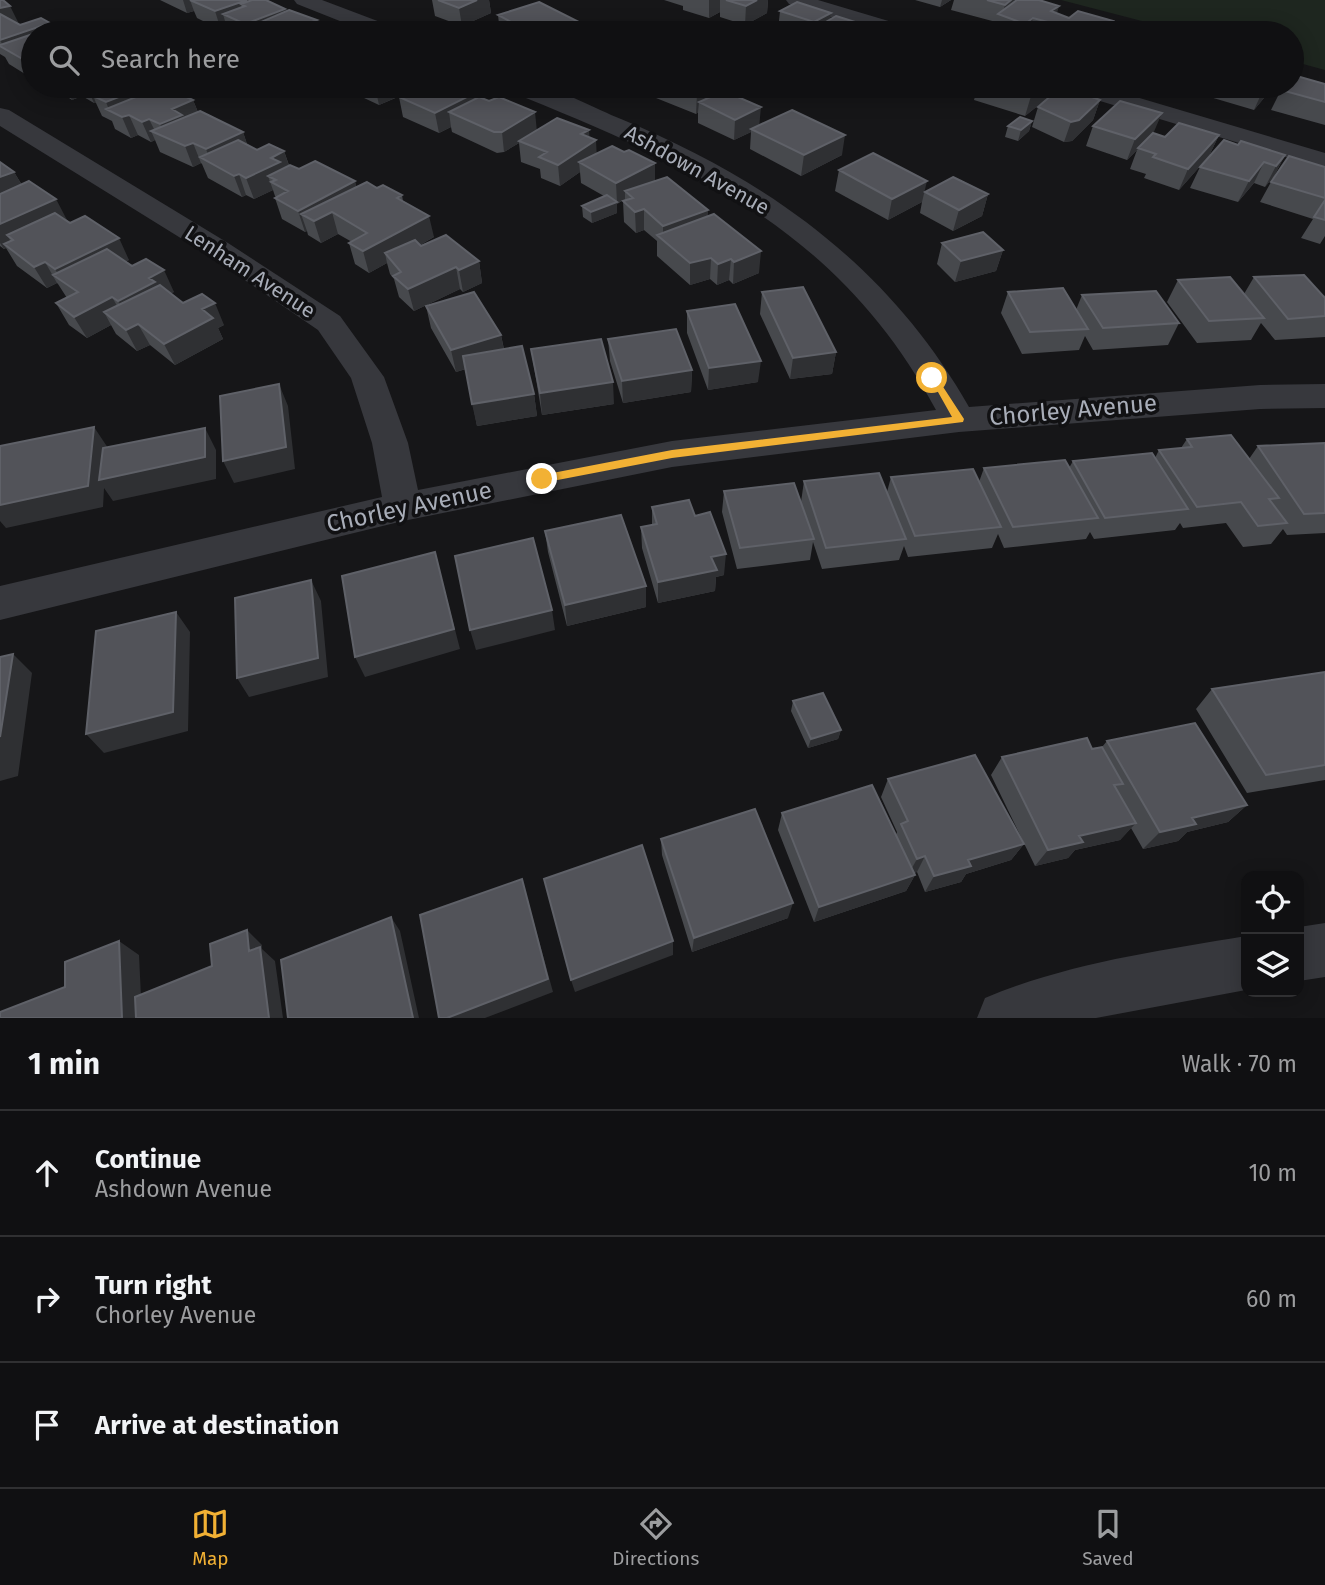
<!DOCTYPE html>
<meta charset="utf-8">
<style>
:root{--surface:#101012;--page:#19191b;--text:#f1f3f6;--muted:#9c9d9f;--line:#303032;--accent:#f2b134}
body{margin:0;font-family:"Fira Sans",sans-serif;background:var(--page);color:var(--text)}
.controls{position:absolute;right:21px;bottom:21px;display:grid;overflow:hidden;border-radius:14px;box-shadow:0 4px 18px #0003}
.controls button{width:63px;height:63px;display:grid;place-items:center;padding:0;border:0;border-bottom:2px solid var(--line);background:var(--surface);color:var(--text);font:35px sans-serif}
.stop{position:absolute;width:21px;height:21px;margin:-16px;border:5px solid #f2b134;border-radius:50%;background:#fff}
.stop.end{background:#f2b134;border-color:#fff;box-shadow:0 2px 7px #0008}
.list{margin:0;padding:0;list-style:none}
h2{display:flex;justify-content:space-between;align-items:center;height:91px;margin:0;padding:0 28px;font-size:30px}
h2 small{font-size:23px;font-weight:400;color:var(--muted)}
.list li{display:grid;grid-template-columns:46px 1fr auto;gap:21px;align-items:center;box-sizing:border-box;height:126px;padding:0 28px;border-top:2px solid var(--line)}
.list b{display:block;font-size:26px;white-space:nowrap}
.list p{margin:0;font-size:23px;white-space:nowrap;color:var(--muted)}
.list em{font-size:23px;font-style:normal;color:var(--muted)}
.icon{flex:none;width:38px;height:38px;fill:none;stroke:currentColor;stroke-width:2;stroke-linecap:round;stroke-linejoin:round}
.map{position:relative;flex:none;width:1325px;height:1018px;overflow:hidden}
.search{position:absolute;background:var(--surface);box-shadow:0 4px 18px #0003;left:21px;right:21px;top:21px;height:77px;display:flex;align-items:center;gap:18px;box-sizing:border-box;padding:0 24px;border-radius:38px;color:var(--muted);font-size:26px}
.sheet{height:469px;background:var(--surface)}
nav{display:flex;justify-content:space-around;align-items:center;box-sizing:border-box;height:98px;border-top:2px solid var(--line);background:var(--surface);font-size:19px;color:var(--muted)}
nav a{display:grid;justify-items:center;gap:4px}
nav .on{color:var(--accent)}
.map>svg:first-child{display:block}
</style>
<div class="map">
<svg width="1325" height="1018" viewBox="0 0 1325 1018">
<rect width="100%" height="100%" fill="#161618"/>
<path fill="#1e261f" d="M1061 0H1325V70L1292 61V33H1188Z"/>
<g fill="none" stroke-linecap="round" stroke-linejoin="round">
<path fill="#37383d" fill-rule="evenodd" d="M294 0H322L396 28 399 33H370L297 4Z
M786 0H818L912 28 915 33H882L789 4Z
M505 86C515 86 527 84 537 86 562 90 596 109 621 119 768 180 889 266 969 407L1260 385 1325 384V408L1260 409 959 432 672 467 403 521 0 620V586L382 497 372 443 351 378 318 330 208 255 0 126V108L9 110 228 243 340 316 384 377 408 443 418 490 672 441 936 410C839 229 689 164 509 91Z
M1063 86H1099L1325 153V169L1067 91Z
M1325 923V977L1299 981V927Z
M1246 936V990L1096 1018H977L985 998C1068 963 1158 951 1246 936Z"/>
</g>
<path fill="#47494d" d="M0 0 19 24 50 23 55 33H33V79L9 64 5 57 0 54Z
M160 0H266L286 11 317 20 320 33H229L227 28 221 30 197 18 194 11 187 13Z
M432 0H489L491 13 462 26 435 16Z
M664 0H768L767 13 745 25 720 17V12L709 18 683 10V6Z
M915 0H951L940 7Z
M954 0H1016L1069 18 1113 21 1109 33H995L993 32 996 22 951 10Z
M780 11 831 13 830 19 885 33H788L778 30Z
M498 15 579 22 580 33H500Z
M1325 84V125L1271 110 1281 90Z
M59 86H172L174 91 193 100 198 112 243 132 247 144 257 150 284 151 289 165 299 169 355 181 356 187 377 188 402 195 403 201 434 237 420 245 479 261 482 283 463 292 460 289 414 311 399 297 394 279 390 274 387 263 369 273 355 264 349 243 352 242 338 234 321 243 308 235 307 231 305 232 282 219 275 198 276 197 275 196 273 190 254 199 246 195 242 197 208 178 202 164 201 163 193 167 160 152 155 140 151 142 138 135 131 138 115 129 112 121 102 116 96 103H94L82 96 72 100 63 94Z
M346 86H465L480 97 537 130 589 138 597 154 624 152 655 163V181L708 210 707 217 759 273 733 284 729 280 717 285 710 279 690 285 657 256V241L644 230 636 233 624 222 623 201 625 199 617 204V213L592 223 583 217 582 206 604 196 581 183 580 172 560 186 541 178 540 169 521 162 519 143 504 152 497 153 452 132 451 127 439 133 403 117 399 97 405 94 379 105 347 90Z
M636 86H722V92L759 125 842 155 801 176 750 149 751 132 734 140 698 123V112L696 114 636 90Z
M926 86H968L954 95Z
M978 86H1049L1045 100 1025 116 974 100Z
M1174 86H1188L1184 89Z
M1195 86H1270L1264 98 1254 110 1193 92Z
M1100 100 1093 120 1072 141 1064 142 1032 127 1038 107Z
M1032 121 1029 131 1018 141 1005 137 1008 126Z
M1093 126 1154 133 1165 137 1219 135 1209 156 1179 190 1144 178 1146 174 1130 169 1137 150 1127 160 1086 146Z
M1238 145 1285 155 1274 176 1265 187 1254 183 1238 202 1190 188 1200 167Z
M0 162 14 172 22 185 67 220 129 260 126 261 174 292 171 293 183 303 224 325 218 328 223 339 175 365 150 345 137 351 116 334 111 325 87 338 69 325 56 303 67 298 58 284 57 283 47 288 17 266 6 248 4 249 0 246Z
M1325 167V236L1320 244 1301 238 1313 219 1260 202 1271 182Z
M839 170 925 191 988 194 982 216 953 231 920 213 922 202 888 220 835 191Z
M942 243 1003 250 996 271 955 282 937 264Z
M1254 277 1324 297 1325 295V337L1275 340 1261 323 1251 340 1197 343 1167 302 1178 280 1244 294Z
M762 292 836 352 832 374 790 379 760 314Z
M1008 292 1076 310 1082 295 1179 323 1168 345 1093 350 1085 336 1079 350 1022 354 1001 313Z
M426 306 501 335 504 349 534 394 537 416 477 426 466 369 456 372 431 328Z
M687 311 758 382 708 390 687 333Z
M608 339 692 370 691 392 623 403 610 361Z
M531 349 614 404 542 415Z
M1187 439 1249 459 1258 446 1325 443V533L1287 535 1283 529 1271 544 1243 547 1226 523 1183 528 1180 523 1175 530 1094 539 1090 532 1086 539 1004 548 998 534 992 548 908 557 904 546 899 560 822 569 813 542 810 560 737 569 722 512 724 491 801 502 804 481 887 492 891 477 979 482 984 468H1069L1073 461 1155 458 1159 450 1181 448Z
M652 507 695 516 724 575 716 577 715 591 658 603 642 548 641 527 652 525Z
M545 531 646 607 567 626 548 552Z
M1325 672V780L1247 793 1196 709 1212 689Z
M793 701 841 730 838 739 808 748 791 711Z
M1107 741 1247 805 1228 822 1187 832 1178 841 1143 849 1131 828 1120 840 1075 850 1068 858 1035 866 991 775 1002 757 1102 747Z
M888 779 1024 844 1011 860 966 874 961 882 925 892 917 872 914 873 915 875 906 891 814 922 778 830 782 813 896 835 897 832 881 797Z
M661 839 788 918 692 952 662 855Z"/>
<path fill="#2f3033" d="M183 0H190L194 11 187 13Z
M247 0H254L245 6 241 4 246 21 223 14 227 28 221 30 215 11Z
M477 0H489L491 13 462 26 459 8Z
M709 0H720V12L709 18Z
M757 0H768L767 13 745 25 746 6Z
M942 0H951L940 7Z
M1011 0H1016L1013 14 1002 15 1005 5Z
M10 6 19 24 0 30V8Z
M1059 6 1054 24 1051 11Z
M285 9 291 27 271 31 265 28 266 33H255V32L247 28 248 33 245 24Z
M831 13 829 32 813 33 814 22Z
M1033 18 1029 33H1022L1025 24Z
M317 20 320 33H283Z
M1113 21 1109 33H1098Z
M579 22 580 33H545Z
M50 23 55 33H33V51L4 48 0 40Z
M33 59V76L26 61Z
M65 86H77L82 96 72 100Z
M86 86H141L90 87 96 103H94Z
M147 86H172L176 97 129 115 138 135 131 138 122 117 109 110 106 102Z
M375 86H402L404 94 379 105Z
M710 86H722L721 99 699 102 698 112 696 114 697 94Z
M957 86H968L954 95Z
M1044 86H1049L1045 100 1025 116 1031 96Z
M1267 86H1270L1264 98 1254 110 1263 90Z
M479 91 482 111 449 112 451 127 439 133 435 113Z
M193 100 201 120 166 138 160 124 172 109Z
M1100 100 1093 120 1072 141 1064 142 1071 122Z
M761 107 759 128 751 129V132L734 140 735 120Z
M535 112 537 132 519 141V143L504 152 502 132Z
M1162 113 1153 134 1127 160 1135 139Z
M149 119 156 133 151 131 155 140 151 142 142 122Z
M1032 121 1029 131 1018 141 1021 130Z
M589 130 590 144 596 140 597 161 579 162 580 172 560 186 558 165 581 134Z
M243 132 250 153 211 163 206 149Z
M845 135 842 155 801 176 804 155Z
M1219 135 1209 156 1179 190 1188 169Z
M193 143 201 163 193 167 185 146Z
M284 151 291 172 268 176 273 190 254 199 246 178 271 158Z
M1285 155 1274 176 1265 187 1276 166Z
M1264 162 1254 183 1238 202 1249 181Z
M655 163V184L625 191V199L617 204V213L592 223 591 212 617 202 616 183Z
M14 172 26 192 0 203V177Z
M239 174 246 195 242 197 234 176Z
M355 181 360 202 332 212 338 234 321 243 314 221 301 214 307 231 305 232 298 211Z
M927 181 922 202 888 220 892 199Z
M988 194 982 216 953 231 959 210Z
M56 199 67 220 15 244 13 240 7 235 13 245 4 244 6 248 4 249 0 243V224Z
M644 209V230L636 233 635 212Z
M708 210 707 231 663 240V226Z
M429 216 434 237 391 261 385 253 387 263 369 273 363 251Z
M119 238 129 260 72 288 63 282 55 269Z
M1003 250 996 271 955 282 961 261Z
M761 251 759 273 733 284 734 262Z
M711 258 710 279 690 285V263Z
M731 259 729 280 717 285 718 264Z
M479 261 482 283 463 292 459 270Z
M45 262 57 283 47 288 34 267Z
M456 267 460 289 414 311 408 289Z
M164 270 174 292 163 297 130 323 118 301 149 278Z
M112 297 124 318 104 312 111 325 87 338 74 317Z
M215 303 224 325 218 328 223 339 175 365 164 344 202 309Z
M138 324 150 345 137 351 126 330Z
M501 335 505 356 456 372 451 350Z
M836 352 832 374 790 379 793 358Z
M761 361 758 382 708 390 709 368Z
M692 370 691 392 623 403 622 381Z
M613 382 614 404 542 415 540 393Z
M279 384 288 406 295 469 234 483 223 461Z
M534 394 537 416 477 426 472 404Z
M94 427 108 448 205 428 216 450V479L113 501 104 488 103 507 6 528 0 521V505Z
M435 552 460 649 365 677 355 657Z
M726 554 724 575 716 577 715 591 658 603V582L711 557Z
M311 580 321 601 328 677 249 697 237 678Z
M646 586V607L567 626 565 605Z
M552 610 555 630 476 650 470 630Z
M176 612 190 632 188 731 104 753 86 734Z
M13 654 32 673 18 776 0 781V737Z
M841 730 838 739 808 748 811 739Z
M1247 805 1228 822 1187 832 1178 841 1143 849 1160 832 1192 818Z
M1136 823 1120 840 1075 850 1068 858 1035 866 1048 850 1079 836Z
M1024 844 1011 860 966 874 961 882 925 892 934 876 968 860Z
M925 856 917 872 908 875 917 859Z
M915 875 906 891 814 922 819 907Z
M522 879 553 992 485 1018H447Z
M793 903 788 918 692 952 694 938Z
M391 917 400 931 419 1018H413Z
M247 930 262 945V949L275 961 283 1018H269L249 951Z
M119 941 139 955 142 1018H122Z
M673 941V955L575 992 571 980Z"/>
<path fill="#525359" stroke="#5f6168" stroke-width="2" d="M0 0H3L10 6 0 8Z
M190 0H247L215 11Z
M252 0H266L285 9 245 24 223 14 245 6 241 4Z
M438 0H477L459 8Z
M726 0H757L746 6Z
M987 0H1011L1005 5Z
M1017 0H1039L1059 6 1051 11 1069 18 1078 11 1113 21 1098 33H1055L1063 26 1033 18 1025 24 998 14Z
M539 2 579 22 545 33H532L498 15Z
M797 2 831 13 814 22 780 11Z
M289 10 317 20 283 33H264L271 31 265 28 255 32 247 28Z
M0 14 20 25 41 18 50 23 0 40Z
M836 16 868 26 857 33H807Z
M1118 26 1145 33H1110Z
M868 29 885 33H861Z
M334 30 343 33H325Z
M33 34V59L26 61 0 46V45Z
M1293 75 1325 84V102L1281 90 1285 86H1292V77Z
M93 86H147L106 102 93 96 101 92 90 87Z
M163 86 193 100 172 109 182 115 160 124 149 119 142 122 129 115 122 117 106 109Z
M422 86H465L479 91 435 113 399 97Z
M676 86H710L697 94Z
M998 86H1044L1031 96Z
M1062 86 1100 100 1079 120 1071 122 1038 107Z
M1248 86H1267L1263 90Z
M724 91 761 107 735 120 699 102Z
M479 97 489 101 499 97 535 112 502 132H494L449 112Z
M1120 101 1162 113 1135 139 1093 126Z
M792 110 845 135 804 155 751 129Z
M200 111 243 132 206 149 193 143 185 146 151 131Z
M1020 117 1032 121 1021 130 1008 126Z
M557 118 589 130 581 134 596 140 558 165 539 157 547 152 519 141Z
M1179 123 1219 135 1188 169 1153 157 1156 154 1138 148 1153 133 1165 137Z
M238 140 257 150 269 144 284 151 271 158 280 162 246 178 239 174 234 176 200 157Z
M1224 140 1238 145 1241 141 1285 155 1276 166 1264 162 1249 181 1200 167Z
M612 146 624 152 629 150 655 163 616 183 579 162Z
M873 153 927 181 892 199 839 170Z
M1289 156 1325 167V198L1271 182Z
M315 161 355 181 298 211 275 198 288 191 271 182 276 180 268 176 290 165 299 169Z
M0 162 14 172 0 177Z
M667 177 708 210 663 226 644 209 635 212 623 201 633 198 625 191Z
M953 177 988 194 959 210 925 192Z
M29 181 56 199 0 224V194Z
M367 182 377 188 383 185 402 195 397 198 429 216 363 251 349 243 367 233 332 212 314 221 301 214Z
M607 195 617 202 591 212 582 206Z
M1325 200V220L1314 217Z
M55 213 70 223 85 216 119 238 55 269 45 262 34 267 4 244 13 240 7 235Z
M714 214 761 251 734 262 731 259 718 264 711 258 690 263 657 235Z
M983 232 1003 250 961 261 942 243Z
M446 235 479 261 459 270 456 267 408 289 393 276 401 272 385 253 415 240 421 246Z
M107 249 132 266 146 259 164 270 149 278 155 282 118 301 112 297 74 317 56 303 78 292 53 275Z
M1304 275 1325 298V316L1288 319 1254 277Z
M1230 277 1264 318 1209 321 1178 280Z
M160 285 183 303 202 294 215 303 202 309 213 318 164 344 138 324 126 330 104 312Z
M803 287 836 352 793 358 762 292Z
M1063 288 1088 329 1030 332 1008 292Z
M1156 291 1179 323 1103 328 1082 295Z
M474 292 501 335 451 350 426 306Z
M735 304 761 361 709 368 687 311Z
M676 329 692 370 622 381 608 339Z
M601 339 613 382 540 393 531 349Z
M522 346 534 394 472 404 463 356Z
M279 384 286 447 223 461 220 396Z
M94 427 88 486 0 505V446Z
M205 428V457L99 480 103 448Z
M1231 435 1279 498 1269 499 1287 523 1258 526 1241 502 1197 507 1159 450 1192 447 1187 439Z
M1325 443V513L1304 514 1258 446Z
M1152 453 1188 509 1105 518 1073 461Z
M1065 460 1098 518 1013 527 984 468Z
M973 469 1001 527 915 536 891 477Z
M879 473 906 539 826 548 804 481Z
M794 483 814 539 740 548 724 491Z
M689 500 695 516 710 512 726 554 711 557 717 570 658 582 641 527 657 524 652 507Z
M621 515 646 586 565 605 545 531Z
M533 538 552 610 470 630 455 556Z
M435 552 454 629 355 657 342 576Z
M311 580 318 658 237 678 235 598Z
M176 612 173 712 86 734 96 631Z
M13 654 0 737V657Z
M1325 672V765L1266 775 1212 689Z
M823 693 841 730 811 739 793 701Z
M1195 723 1247 805 1192 818 1196 824 1160 832 1107 741Z
M1087 738 1092 749 1102 747 1123 784 1114 785 1136 823 1079 836 1083 842 1048 850 1002 757Z
M975 755 1024 844 968 860 971 866 934 876 925 856 917 859 901 824 908 821 888 779Z
M872 785 915 875 819 907 782 813Z
M755 809 793 903 694 938 661 839Z
M642 845 673 941 571 980 544 879Z
M522 879 548 979 447 1018H439L420 915Z
M391 917 413 1018H288L281 960Z
M247 930 249 951 260 947 269 1018H136L135 997 212 966 210 944Z
M119 941 122 1018H0V1012L65 987V962Z"/>
<path fill="#f2b134" d="M929 376H936L964 419 963 422 672 458 542 483 536 479 542 475 672 450 952 417Z"/>
<g text-anchor="middle" stroke-width="7" stroke-linejoin="round" paint-order="stroke">
<g font-size="21" fill="#a8adb8" stroke="#111113">
<text transform="translate(697 170) rotate(29)" y="7">Ashdown Avenue</text>
<text transform="translate(250 272) rotate(33)" y="7">Lenham Avenue</text>
</g>
<g font-size="24" fill="#a8adb8" stroke="#111113">
<text transform="translate(1073 410) rotate(-5)" y="8">Chorley Avenue</text>
<text transform="translate(409 507) rotate(-12)" y="8">Chorley Avenue</text>
</g>
</g>
</svg>
<div class="controls">
<button><svg class="icon" aria-label="locate" viewBox="0 0 24 24"><circle cx="12" cy="12" r="6"/><path d="M12 2v4M12 18v4M2 12h4M18 12h4"/></svg></button>
<button><svg class="icon" aria-label="layers" viewBox="0 0 24 24"><path d="M12 4l9 5-9 5-9-5zM3 14l9 5 9-5"/></svg></button>
</div>
<div class="stop" style="left:932px;top:378px"></div>
<div class="stop end" style="left:542px;top:479px"></div>
<div class="search"><svg class="icon" aria-label="search" viewBox="0 0 24 24"><circle cx="10" cy="10" r="6"/><path d="M15 15l6 6"/></svg>Search here</div>
</div>
<section class="sheet">
<h2>1 min<small>Walk · 70 m</small></h2>
<ul class="list">
<li><svg class="icon" aria-label="ahead" viewBox="0 0 24 24"><path d="M12 20V5M6 11l6-6 6 6"/></svg><div><b>Continue</b><p>Ashdown Avenue</p></div><em>10 m</em></li>
<li><svg class="icon" aria-label="right" viewBox="0 0 24 24"><path d="M7 20v-9h11M14 6l5 5-5 5"/></svg><div><b>Turn right</b><p>Chorley Avenue</p></div><em>60 m</em></li>
<li><svg class="icon" aria-label="arrive" viewBox="0 0 24 24"><path d="M6 21V4h12l-3 4 3 4H6"/></svg><div><b>Arrive at destination</b></div></li>
</ul>
</section>
<nav>
<a class="on"><svg class="icon" aria-label="map" viewBox="0 0 24 24"><path d="M3 6l6-2 6 2 6-2v14l-6 2-6-2-6 2zM9 4v14M15 6v14"/></svg>Map</a>
<a><svg class="icon" aria-label="directions" viewBox="0 0 24 24"><path d="M12 3l9 9-9 9-9-9zM9 14v-3h6M13 9l2 2-2 2"/></svg>Directions</a>
<a><svg class="icon" aria-label="saved" viewBox="0 0 24 24"><path d="M7 4h10v16l-5-4-5 4z"/></svg>Saved</a>
</nav>
